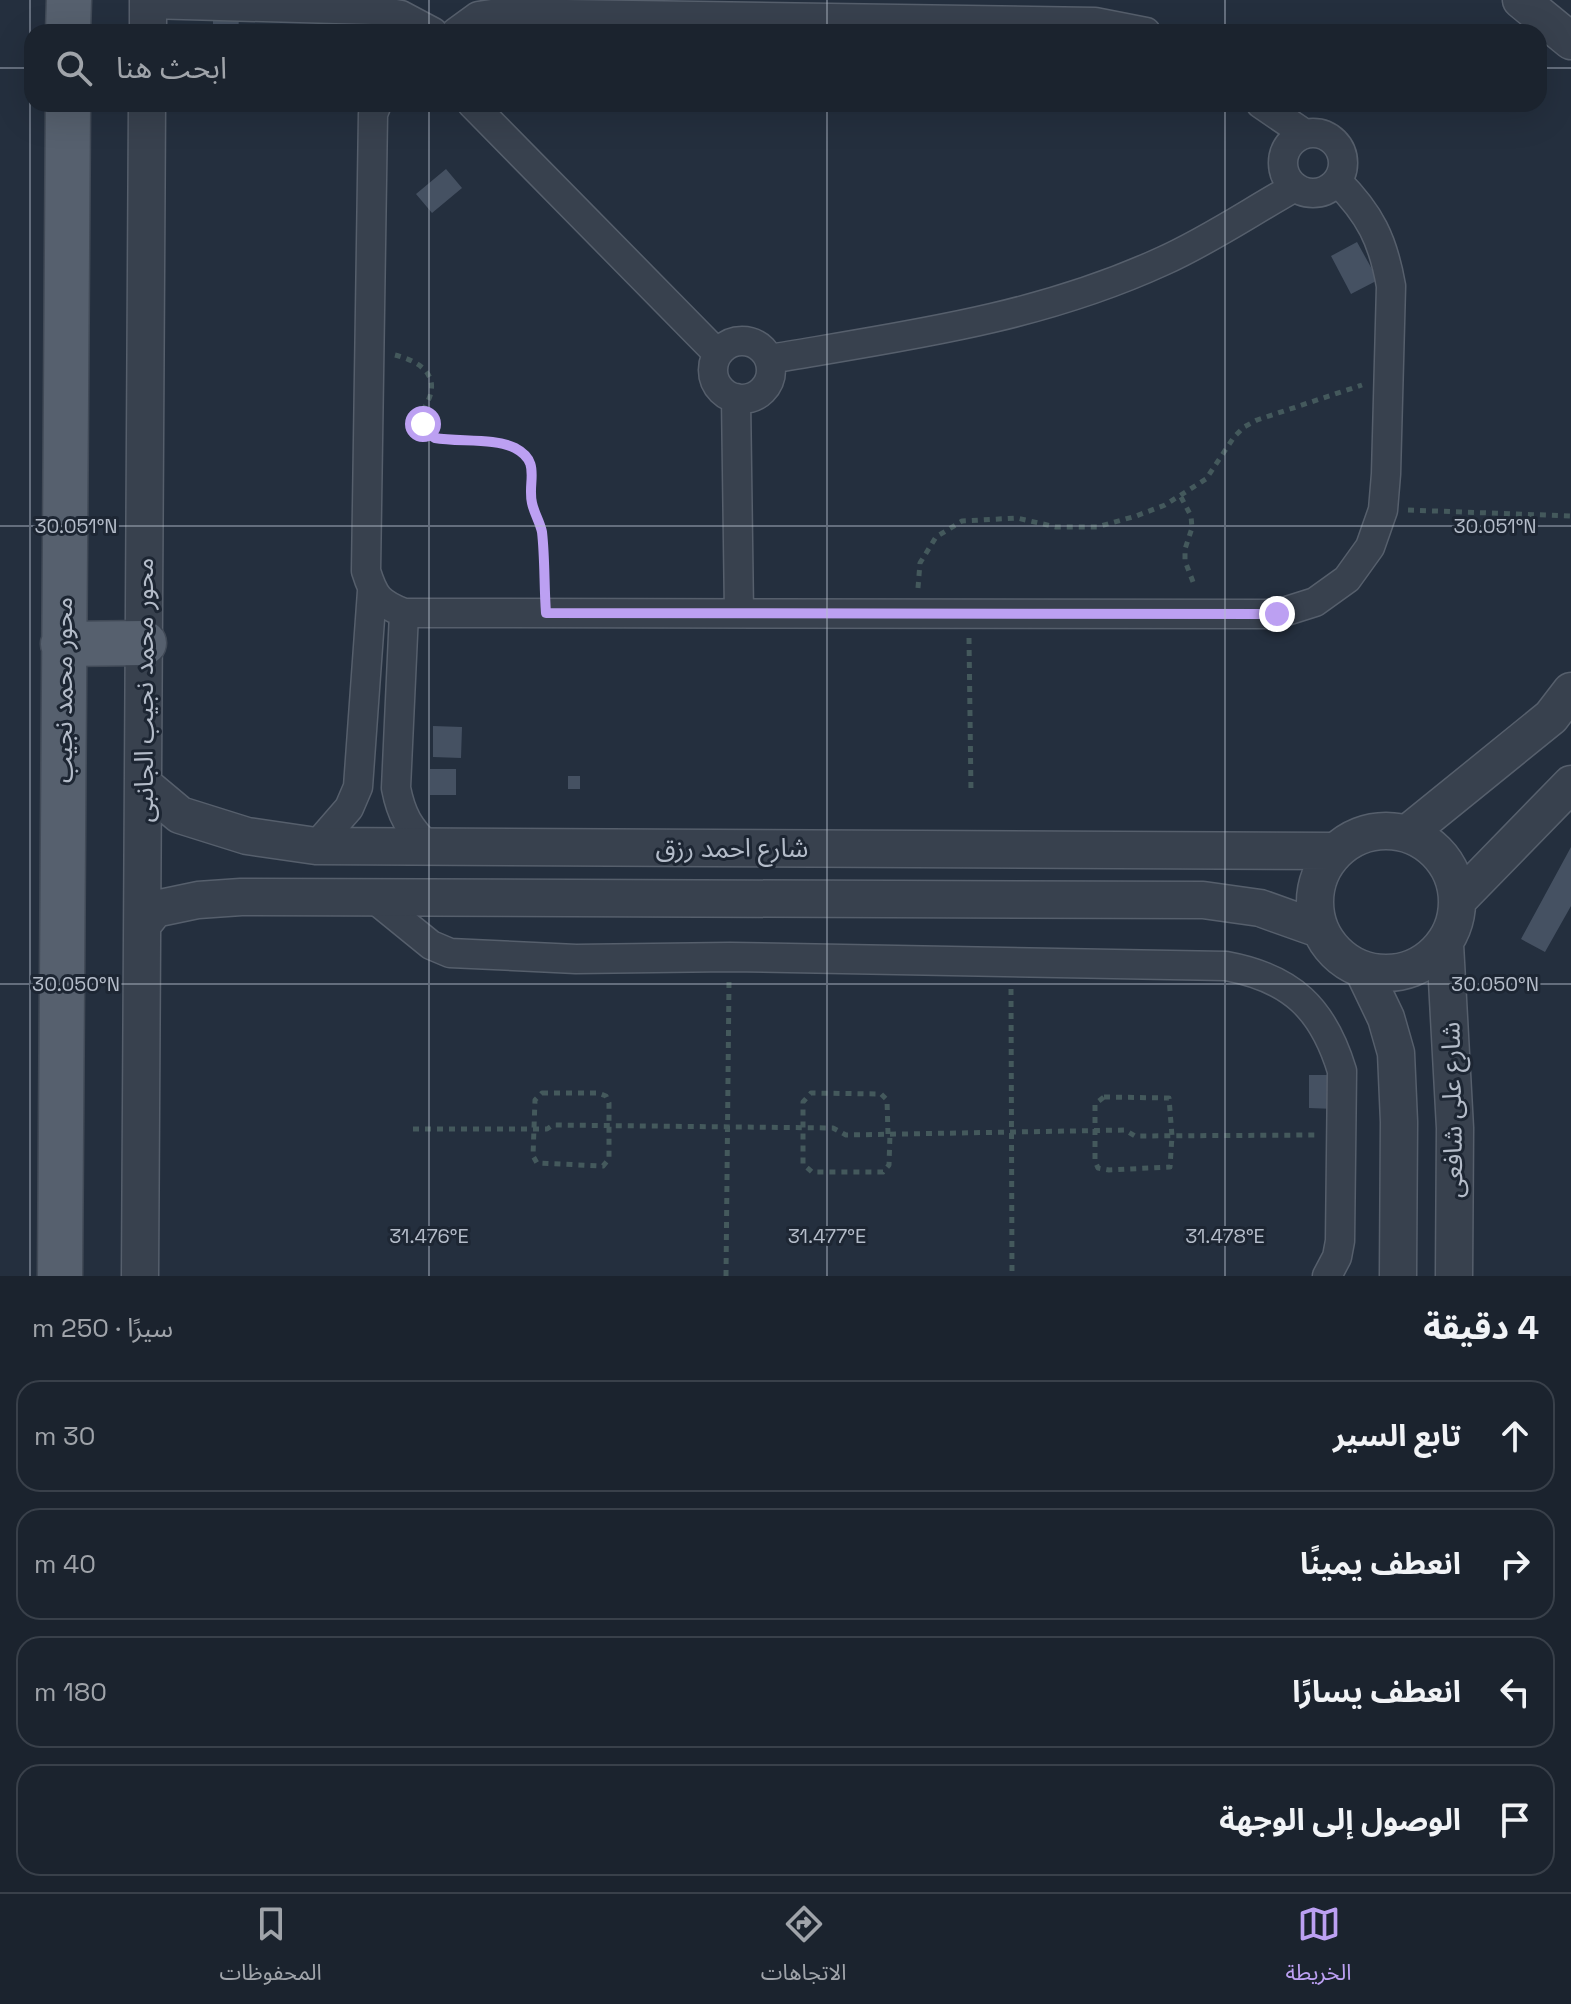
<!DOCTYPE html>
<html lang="ar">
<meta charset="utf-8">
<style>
:root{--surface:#1b232e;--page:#242b36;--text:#f1f3f6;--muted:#a0a4aa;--line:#39404a;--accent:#bca0f2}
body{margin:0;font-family:"Space Grotesk","Noto Sans Arabic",sans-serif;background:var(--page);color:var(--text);direction:rtl}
.stop{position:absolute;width:24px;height:24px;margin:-18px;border:6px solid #bca0f2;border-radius:50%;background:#fff}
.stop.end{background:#bca0f2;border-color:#fff;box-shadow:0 2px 8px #0008}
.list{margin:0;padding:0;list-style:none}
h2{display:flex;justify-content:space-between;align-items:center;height:104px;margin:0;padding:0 32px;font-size:34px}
h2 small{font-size:26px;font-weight:400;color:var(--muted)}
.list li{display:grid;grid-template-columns:52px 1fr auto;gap:24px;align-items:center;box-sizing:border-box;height:112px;margin:0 16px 16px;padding:0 16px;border:2px solid var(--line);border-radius:24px}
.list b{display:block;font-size:30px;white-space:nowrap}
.list em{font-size:26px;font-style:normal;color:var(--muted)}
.icon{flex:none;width:44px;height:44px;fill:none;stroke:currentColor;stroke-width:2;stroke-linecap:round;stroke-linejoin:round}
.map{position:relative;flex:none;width:1571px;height:1276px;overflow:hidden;direction:ltr}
.search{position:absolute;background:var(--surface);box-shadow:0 8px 32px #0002;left:24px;right:24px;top:24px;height:88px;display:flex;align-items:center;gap:20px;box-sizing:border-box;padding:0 28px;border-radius:24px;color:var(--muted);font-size:30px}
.sheet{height:616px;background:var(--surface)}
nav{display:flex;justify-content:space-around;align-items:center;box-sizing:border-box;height:112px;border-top:2px solid var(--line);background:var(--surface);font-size:22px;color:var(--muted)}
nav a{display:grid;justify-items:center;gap:4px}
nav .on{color:var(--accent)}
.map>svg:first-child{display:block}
</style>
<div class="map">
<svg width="1571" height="1276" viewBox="0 0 1571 1276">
<rect width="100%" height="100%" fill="#242f3e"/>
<path fill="#455162" d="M213 18 239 19 238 32H213Z
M446 169 462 188 432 213 416 194Z
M1357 242 1378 280 1351 294 1331 256Z
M433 726 462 727 461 758 433 757Z
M430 769H456V795H430Z
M568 776H580V789H568Z
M1571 847V906L1545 952 1521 939Z
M1309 1075H1335V1109L1309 1108Z"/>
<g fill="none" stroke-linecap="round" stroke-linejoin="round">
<defs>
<path id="minor" d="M148 4 373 10 401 15 433 32
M456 32 478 16 499 13 1095 22 1146 32
M377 104 373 114 366 571C374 597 379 603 404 613L1277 614 1315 602 1347 579 1370 547 1383 510 1386 474 1391 286C1383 240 1370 214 1337 181
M472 104 717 353
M1261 104 1305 134
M1283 163a30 30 0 1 1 60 0a30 30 0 1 1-60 0Z
M713 370a29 29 0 1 1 58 0a29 29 0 1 1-58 0Z
M770 359C905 336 1037 319 1163 261 1208 241 1252 211 1295 187
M736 398 739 613
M404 613 396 788C401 814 409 829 429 847
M316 846 349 808 358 787 372 591
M372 897 431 945 450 953 576 959 730 957 1226 966C1291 978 1323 1008 1342 1071L1340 1241 1337 1257 1327 1276"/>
<path id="tertiary" d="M1521 0 1571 41
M148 32V0
M143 784 180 815 247 836 316 846 1335 851
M1315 902a71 71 0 1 1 142 0a71 71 0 1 1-142 0Z
M1408 833 1551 717 1571 691
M1459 899 1571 784
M143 924 155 909 198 900 241 897 1203 900 1260 908 1319 929
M1445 944 1455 1128 1454 1276
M1363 970 1386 1018 1396 1053 1399 1122 1398 1276
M140 1276 147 104"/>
<path id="primary" d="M68 32 69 0
M63 644 144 643
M60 1276 68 104"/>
</defs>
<use href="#minor" stroke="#565f6c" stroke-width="31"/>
<use href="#tertiary" stroke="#565f6c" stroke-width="39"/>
<use href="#primary" stroke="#414a57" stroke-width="47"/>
<path stroke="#44595c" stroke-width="5" stroke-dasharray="6 6" stroke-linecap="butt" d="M395 355C414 360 438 371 430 396 428 402 424 408 421 414 427 464 500 425 525 456 539 472 528 486 532 503 533 511 538 518 541 526 546 545 544 568 544 588
M1181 497 1191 516 1192 528 1185 549V561L1195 587
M1408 510 1571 516
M918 588 920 563 936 537 962 521 1017 518 1056 527H1097L1136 516 1165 505 1206 479 1234 437 1244 427 1257 420 1362 385
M969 638 971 792
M1011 989 1012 1276
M542 1093H598L606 1096 609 1103V1159L603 1166 537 1163 533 1156 535 1100Z
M1104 1097 1169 1098 1172 1136 1170 1167 1109 1170 1098 1168 1095 1161V1104Z
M413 1129H547L553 1125 833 1128 846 1135 1125 1130 1135 1136 1317 1135
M888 1134 887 1100 881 1094 811 1093 803 1102V1164L812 1172H883L889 1165 890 1134
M726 1276 729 981"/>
<use href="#minor" stroke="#38414e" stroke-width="28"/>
<use href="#tertiary" stroke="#38414e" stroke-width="36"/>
<use href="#primary" stroke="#56606e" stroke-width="44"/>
</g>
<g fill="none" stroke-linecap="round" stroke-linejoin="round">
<path stroke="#bca0f2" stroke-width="10" d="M423 424 427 433 435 438C458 442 496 438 515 448 542 462 527 482 532 503 534 513 540 522 542 532 545 558 544 586 546 613L1277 614"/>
</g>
<path fill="none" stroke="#b4bcc9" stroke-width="2" stroke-opacity="0.45" d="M30 0V1276M429 0V32M827 0V32M1225 0V32M0 68H32M1539 68H1571M429 104V1276M827 104V1276M1225 104V1276M0 526H1571M0 984H1571"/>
<g text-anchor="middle" stroke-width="6" stroke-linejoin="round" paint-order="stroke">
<g font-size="26" fill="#b4bcc9" stroke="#1d2633">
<text transform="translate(63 690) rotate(-90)" y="9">محور محمد نجيب</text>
<text transform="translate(144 690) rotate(-90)" y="9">محور محمد نجيب الجانبى</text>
<text x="732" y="857">شارع احمد رزق</text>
<text transform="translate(1452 1110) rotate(-91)" y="9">شارع على شافعى</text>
</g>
</g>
<g font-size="20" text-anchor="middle" fill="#b4bcc9" stroke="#1d2633" stroke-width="6" stroke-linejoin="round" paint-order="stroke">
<text x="76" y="533">30.051°N</text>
<text x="1495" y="533">30.051°N</text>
<text x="76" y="991">30.050°N</text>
<text x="1495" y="991">30.050°N</text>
<text x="429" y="1243">31.476°E</text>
<text x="827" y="1243">31.477°E</text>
<text x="1225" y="1243">31.478°E</text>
</g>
</svg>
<div class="stop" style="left:423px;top:424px"></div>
<div class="stop end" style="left:1277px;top:614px"></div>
<div class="search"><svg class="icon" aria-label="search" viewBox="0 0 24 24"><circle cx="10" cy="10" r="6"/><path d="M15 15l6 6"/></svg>ابحث هنا</div>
</div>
<section class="sheet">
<h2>4 دقيقة<small>سيرًا · 250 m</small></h2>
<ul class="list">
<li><svg class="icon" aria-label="ahead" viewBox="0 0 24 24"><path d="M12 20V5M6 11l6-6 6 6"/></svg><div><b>تابع السير</b></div><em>30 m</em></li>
<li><svg class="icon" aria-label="right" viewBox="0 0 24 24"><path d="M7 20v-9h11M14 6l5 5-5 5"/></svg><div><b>انعطف يمينًا</b></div><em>40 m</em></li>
<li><svg class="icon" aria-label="left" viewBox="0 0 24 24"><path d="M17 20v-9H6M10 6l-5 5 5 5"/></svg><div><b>انعطف يسارًا</b></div><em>180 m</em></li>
<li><svg class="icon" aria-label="arrive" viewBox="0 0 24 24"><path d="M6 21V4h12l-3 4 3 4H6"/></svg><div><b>الوصول إلى الوجهة</b></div></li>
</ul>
</section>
<nav>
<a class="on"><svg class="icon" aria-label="map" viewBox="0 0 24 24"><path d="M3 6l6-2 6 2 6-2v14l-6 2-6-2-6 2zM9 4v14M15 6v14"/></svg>الخريطة</a>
<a><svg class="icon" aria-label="directions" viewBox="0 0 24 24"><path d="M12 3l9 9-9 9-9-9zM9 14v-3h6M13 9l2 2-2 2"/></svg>الاتجاهات</a>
<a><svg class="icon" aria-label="saved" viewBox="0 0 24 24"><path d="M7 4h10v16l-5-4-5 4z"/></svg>المحفوظات</a>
</nav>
